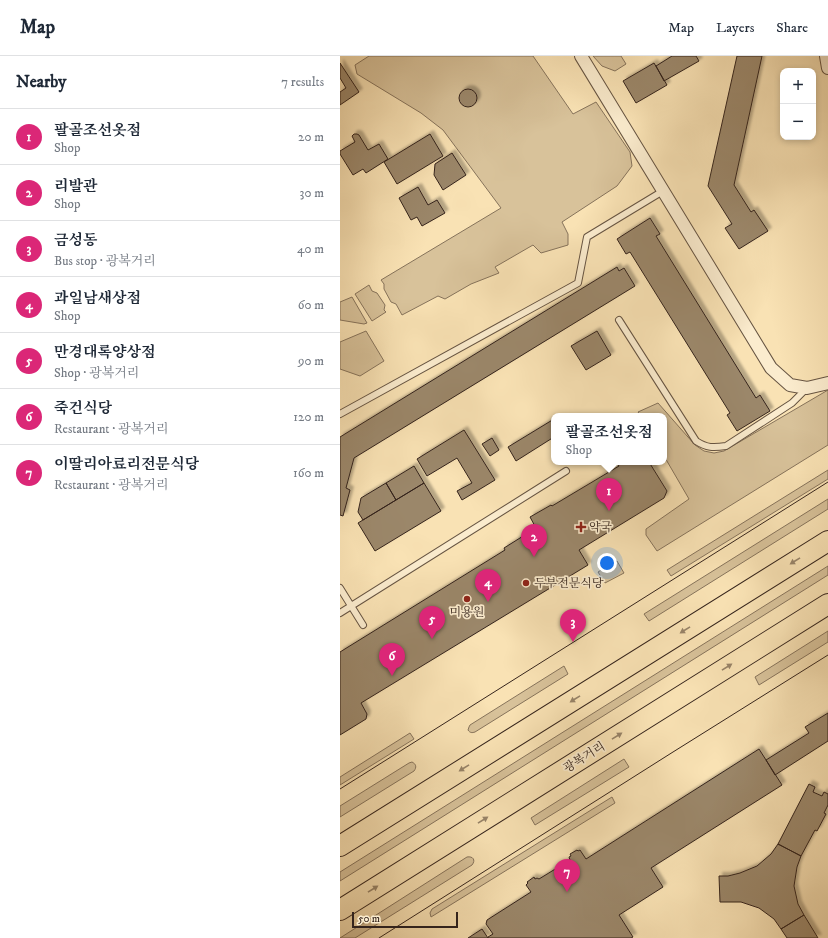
<!DOCTYPE html>
<meta charset="utf-8">
<style>
:root{--surface:#fff;--page:#f6f6f7;--text:#1f2937;--muted:#747a83;--line:#e0e1e3;--accent:#db2777}
body{margin:0;font-family:"IM FELL DW Pica","Noto Serif KR",serif;background:var(--page);color:var(--text)}
.controls{position:absolute;right:12px;top:12px;display:grid;overflow:hidden;border-radius:8px;box-shadow:0 2px 6px #0003}
.controls button{width:36px;height:36px;display:grid;place-items:center;padding:0;border:0;border-bottom:1px solid var(--line);background:var(--surface);color:var(--text);font:20px sans-serif}
.scale{position:absolute;left:12px;bottom:10px;width:106px;box-sizing:border-box;padding-left:4px;border:2px solid #35241c;border-top:0;font-size:11px;line-height:14px;white-space:nowrap;color:#35241c;-webkit-text-stroke:3px #fbecce;paint-order:stroke}
.you{position:absolute;left:267px;top:507px;width:14px;height:14px;margin:-10px;border:3px solid #fff;border-radius:50%;background:#1a73e8;box-shadow:0 0 0 6px #1a73e833}
.badge{display:grid;place-items:center;width:26px;height:26px;border-radius:50%;background:var(--accent);color:#fff;font-size:13px;font-weight:700}
.pin{position:absolute;translate:-50% -33px;filter:drop-shadow(0 1px 2px #0008)}
.pin::after{content:'';position:absolute;top:21px;width:14px;height:12px;background:inherit;clip-path:polygon(0 0,100% 0,50% 100%)}
.popup{position:absolute;left:211px;top:357px;width:116px;height:52px;box-sizing:border-box;display:grid;place-content:center;border-radius:8px;background:var(--surface);filter:drop-shadow(0 1px 3px #0005);font-size:13px;white-space:nowrap;color:var(--muted)}
.popup b{font-size:15px;color:var(--text)}
.popup::after{content:'';position:absolute;left:50%;top:100%;margin-left:-8px;border:8px solid transparent;border-top-color:var(--surface)}
.list{margin:0;padding:0;list-style:none}
h2{display:flex;justify-content:space-between;align-items:center;height:52px;margin:0;padding:0 16px;font-size:17px}
h2 small{font-size:13px;font-weight:400;color:var(--muted)}
.list li{display:grid;grid-template-columns:26px 1fr auto;gap:12px;align-items:center;box-sizing:border-box;height:56px;padding:0 16px;border-top:1px solid var(--line)}
.list b{display:block;font-size:15px;white-space:nowrap}
.list p{margin:0;font-size:13px;white-space:nowrap;color:var(--muted)}
.list em{font-size:13px;font-style:normal;color:var(--muted)}
.map{position:relative;flex:none;width:488px;height:882px;overflow:hidden}
header{display:flex;align-items:center;gap:24px;box-sizing:border-box;height:56px;padding:0 20px;background:var(--surface);border-bottom:1px solid var(--line)}
header strong{font-size:19px}
nav{display:flex;gap:22px;margin-inline-start:auto;font-size:14px}
main{display:flex}
aside{flex:1;background:var(--surface)}
.map>svg:first-child{display:block}
</style>
<header>
<strong>Map</strong>
<nav><a>Map</a><a>Layers</a><a>Share</a></nav>
</header>
<main>
<aside>
<h2>Nearby<small>7 results</small></h2>
<ul class="list">
<li><span class="badge">1</span><div><b>팔골조선옷점</b><p>Shop</p></div><em>20 m</em></li>
<li><span class="badge">2</span><div><b>리발관</b><p>Shop</p></div><em>30 m</em></li>
<li><span class="badge">3</span><div><b>금성동</b><p>Bus stop · 광복거리</p></div><em>40 m</em></li>
<li><span class="badge">4</span><div><b>과일남새상점</b><p>Shop</p></div><em>60 m</em></li>
<li><span class="badge">5</span><div><b>만경대록양상점</b><p>Shop · 광복거리</p></div><em>90 m</em></li>
<li><span class="badge">6</span><div><b>죽건식당</b><p>Restaurant · 광복거리</p></div><em>120 m</em></li>
<li><span class="badge">7</span><div><b>이딸리아료리전문식당</b><p>Restaurant · 광복거리</p></div><em>160 m</em></li>
</ul>
</aside>
<div class="map">
<svg width="488" height="882" viewBox="0 0 488 882">
<defs>
<filter id="shadow"><feDropShadow dx="3.5" dy="-3.5" stdDeviation="1" flood-color="#0004"/></filter>
</defs>
<rect width="100%" height="100%" fill="#f9e2b4"/>
<filter id="stains"><feTurbulence type="fractalNoise" baseFrequency=".005" numOctaves="4"/><feColorMatrix values="0 0 0 0 .2 0 0 0 0 .09 0 0 0 0 .02 0 0 0 .5 -.17"/></filter>
<radialGradient id="worn" r=".72"><stop offset=".6" stop-color="#630" stop-opacity="0"/><stop offset="1" stop-color="#630" stop-opacity=".3"/></radialGradient>
<path fill="#d8c29a" stroke="#86735b" d="M29 0H193L233 58 256 46 290 96 292 110 277 130 222 166 228 178V189L201 197 193 189 155 211 159 217 131 228 105 243 98 240 62 259 56 248 51 246 44 233V228L41 224 161 152 103 74 81 57 17 18 15 9Z
M253 0H281L286 8 275 15 262 10Z
M29 229 32 235 37 237 45 249 44 254 46 256 32 265 15 238Z
M12 241 27 267 24 268 0 264V246Z
M26 275 44 305 20 320 0 313V286Z
M488 334V389L317 495 306 479V473L349 443 324 400V360H301L298 356 318 347 355 389 364 395 374 397 384 395Z
M488 414V423L331 520 327 514Z
M488 443V453L309 565 304 558Z
M277 505 284 517 265 527 258 516Z
M488 510V519L0 825V816Z
M488 575V586L419 629 415 621Z
M224 610 228 618 135 676C132 677 130 677 128 674L129 671 130 669Z
M70 677 74 683 0 729V721Z
M284 703 289 711 195 769 191 762Z
M72 706C76 708 77 711 74 715L0 761V750L69 707Z
M272 741 275 747 91 861 90 857 92 853Z
M127 801C133 800 136 804 132 809L15 882H0Z"/>
<path fill="#9b876b" stroke="#35241c" filter="url(#shadow)" d="M332 0H356L359 5 324 25 316 10Z
M397 0H422L394 129 411 156 414 154 428 175 399 193 385 172 392 168 368 130Z
M0 7 19 36 0 49V36L6 32 0 22Z
M314 7 327 29 296 47 283 25Z
M119 42a9 9 0 1 1 18 0a9 9 0 1 1-18 0Z
M14 78H17L19 79 28 94 39 88 48 103 26 117 23 113 13 119 0 98V95L15 86 12 80Z
M90 78 103 100 57 128 44 106Z
M112 97 126 119 103 134 94 119 95 108Z
M78 131 88 149 97 144 105 157 82 170 77 161 71 164 59 142Z
M310 162 320 178 316 180 416 342 420 339 430 355 397 375 387 359 390 357 290 196 286 198 277 183Z
M277 211 279 215 284 212 295 230 14 402 6 432 10 434 3 460 0 459V381Z
M257 275 271 299 246 314 231 290Z
M214 363V381L176 405 168 391Z
M124 374 155 424 122 444 117 435 132 427 117 402 87 420 77 403Z
M152 382 159 394 150 400 142 388Z
M276 406H309L327 435 324 442 239 494 248 509 21 647 27 658 26 663 0 679V596L165 494 164 492 196 472 190 461 211 449 212 450 279 410Z
M74 410 84 427 56 444 46 427Z
M46 427 56 444 23 464 18 456 21 442Z
M84 427 101 455 35 495 18 467Z
M488 657V685L435 719 426 704 469 677 465 671Z
M419 693 442 729 311 812 323 831 279 859 293 881 291 882H148V881L153 878 146 868 147 864 191 836 186 829 188 827 187 826 194 821 195 823 197 822 199 823 230 804 229 801 231 800 230 798 237 794 238 795 240 794 246 803Z
M469 728 475 731 473 736 482 740 484 736 488 738V749L484 757 486 758 477 775 475 774 461 800 438 788Z
M438 788 461 800 457 811 454 830 458 848 464 859 441 873 434 863 419 852 401 846H380L379 820H388L400 817 417 810 431 798Z
M464 859 478 882H447L441 873Z
M142 873 148 882H128Z"/>
<g fill="none" stroke-linecap="round" stroke-linejoin="round">
<defs>
<path id="service" d="M279 264 356 385C367 392 373 392 386 390L452 347 467 332
M0 358 238 227 247 181 323 135
M0 532 23 569
M0 557 226 415"/>
<path id="minor" d="M241 0 431 312 450 329 467 332 488 327
M486 0 488 12"/>
<path id="trunk" d="M0 790 488 485
M0 854 488 548"/>
</defs>
<use href="#service" stroke="#665442" stroke-width="8"/>
<use href="#minor" stroke="#665442" stroke-width="14"/>
<use href="#trunk" stroke="#35241c" stroke-width="22"/>
<use href="#service" stroke="#fbecce" stroke-width="6"/>
<use href="#minor" stroke="#fbecce" stroke-width="12"/>
<use href="#trunk" stroke="#f9e2b4" stroke-width="20"/>
<path stroke="#35241c" stroke-width="1" d="M0 733 488 426
M39 882 333 696 488 599"/>
</g>
<defs><path id="oneway-solid" d="M-6-.8H1V-3.2L6.5 0L1 3.2V.8H-6Z"/></defs>
<g fill="#978368">
<use href="#oneway-solid" transform="translate(455 505) rotate(148)"/>
<use href="#oneway-solid" transform="translate(345 574) rotate(148)"/>
<use href="#oneway-solid" transform="translate(387 611) rotate(-32)"/>
<use href="#oneway-solid" transform="translate(235 643) rotate(148)"/>
<use href="#oneway-solid" transform="translate(277 680) rotate(-32)"/>
<use href="#oneway-solid" transform="translate(124 712) rotate(148)"/>
<use href="#oneway-solid" transform="translate(143 764) rotate(-32)"/>
<use href="#oneway-solid" transform="translate(33 833) rotate(-32)"/>
</g>
<g fill="#8f2418" stroke="#fbecce" stroke-width="1.5">
<path d="M239 465h4v4h4v4h-4v4h-4v-4h-4v-4h4z"/>
<circle cx="186" cy="527" r="4"/>
<circle cx="127" cy="543" r="4"/>
</g>
<g text-anchor="middle" stroke-width="3.5" stroke-linejoin="round" paint-order="stroke">
<g font-size="12" fill="#35241c" stroke="#fbecce" text-anchor="start">
<text x="249" y="475">약국</text>
<text x="194" y="531">두부전문식당</text>
<text x="127" y="560" text-anchor="middle">미용원</text>
</g>
<g font-size="12" fill="#35241c" stroke="#fbecce">
<text transform="translate(244 701) rotate(-32)" y="4">광복거리</text>
</g>
</g>
<rect width="100%" height="100%" filter="url(#stains)"/>
<rect width="100%" height="100%" fill="url(#worn)"/>
</svg>
<div class="controls">
<button>+</button>
<button>−</button>
</div>
<div class="scale">50 m</div>
<div class="you"></div>
<div class="pin badge" style="left:269px;top:455px">1</div>
<div class="popup"><b>팔골조선옷점</b>Shop</div>
<div class="pin badge" style="left:194px;top:501px">2</div>
<div class="pin badge" style="left:233px;top:586px">3</div>
<div class="pin badge" style="left:148px;top:546px">4</div>
<div class="pin badge" style="left:92px;top:583px">5</div>
<div class="pin badge" style="left:52px;top:620px">6</div>
<div class="pin badge" style="left:227px;top:836px">7</div>
</div>
</main>
